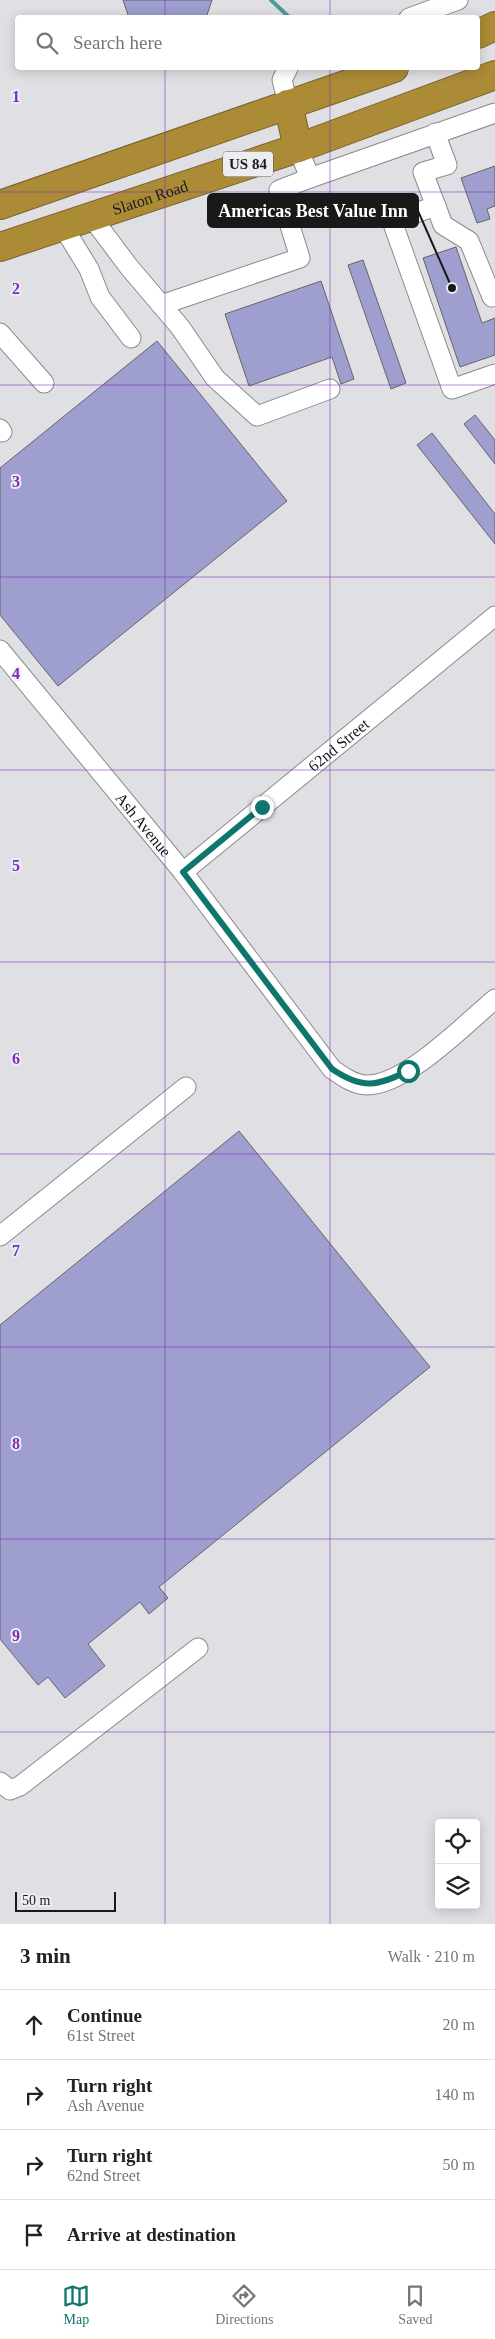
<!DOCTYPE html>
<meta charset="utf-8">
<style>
:root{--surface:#fff;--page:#f2f2f2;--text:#222;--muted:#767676;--line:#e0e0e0;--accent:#0f766e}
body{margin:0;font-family:Georgia,serif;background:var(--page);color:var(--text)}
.controls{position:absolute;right:15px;bottom:15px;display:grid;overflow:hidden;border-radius:5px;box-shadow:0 2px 12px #0003}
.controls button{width:45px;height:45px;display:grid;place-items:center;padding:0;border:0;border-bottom:1px solid var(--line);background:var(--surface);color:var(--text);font:25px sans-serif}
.scale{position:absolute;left:15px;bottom:12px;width:101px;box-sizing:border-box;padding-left:5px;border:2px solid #19191a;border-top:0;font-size:14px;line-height:18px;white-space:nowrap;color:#19191a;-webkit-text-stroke:4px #ededf1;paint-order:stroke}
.stop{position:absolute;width:15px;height:15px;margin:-11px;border:4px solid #0f766e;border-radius:50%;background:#fff}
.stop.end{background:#0f766e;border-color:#fff;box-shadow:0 1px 5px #0008}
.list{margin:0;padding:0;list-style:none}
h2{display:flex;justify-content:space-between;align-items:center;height:65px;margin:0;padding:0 20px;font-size:21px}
h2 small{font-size:16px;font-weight:400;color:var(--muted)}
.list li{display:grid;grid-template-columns:32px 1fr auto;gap:15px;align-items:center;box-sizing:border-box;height:70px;padding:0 20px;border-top:1px solid var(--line)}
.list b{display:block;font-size:19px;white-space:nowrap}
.list p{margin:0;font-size:16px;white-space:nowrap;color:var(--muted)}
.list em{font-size:16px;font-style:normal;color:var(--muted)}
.icon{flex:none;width:28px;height:28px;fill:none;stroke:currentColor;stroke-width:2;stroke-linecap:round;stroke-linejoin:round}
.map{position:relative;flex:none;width:495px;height:1924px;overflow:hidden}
.search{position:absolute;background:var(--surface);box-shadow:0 2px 12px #0003;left:15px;right:15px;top:15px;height:55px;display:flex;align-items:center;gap:12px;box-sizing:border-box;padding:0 18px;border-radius:5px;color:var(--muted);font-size:19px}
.sheet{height:345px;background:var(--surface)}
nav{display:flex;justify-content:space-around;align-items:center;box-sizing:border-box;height:70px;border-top:1px solid var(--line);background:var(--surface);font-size:14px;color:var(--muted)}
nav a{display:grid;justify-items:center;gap:2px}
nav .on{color:var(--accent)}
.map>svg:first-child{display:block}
</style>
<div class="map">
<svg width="495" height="1924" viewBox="0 0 495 1924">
<rect width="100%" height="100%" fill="#e0e0e4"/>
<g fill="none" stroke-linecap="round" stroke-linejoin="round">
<path stroke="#519899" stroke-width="4" d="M271 0 290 18"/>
</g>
<path fill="#9e9ecf" stroke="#656569" d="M123 0H212L206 18H129Z
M495 166V206L487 209 490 219 477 223 461 178Z
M456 247 482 323 495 318V355L460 367 423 258Z
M363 260 406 383 391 389 348 265Z
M321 281 354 379 341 384 332 357 249 386 225 314Z
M157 341 287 501 58 686 0 615V468Z
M475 415 495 440V464L464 424Z
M432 433 495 514V544L417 445Z
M239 1131 430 1367 159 1587 168 1598 149 1614 140 1602 88 1644 105 1666 65 1698 48 1677 38 1685 0 1639V1325Z"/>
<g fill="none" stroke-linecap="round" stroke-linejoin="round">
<defs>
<g id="minor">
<path d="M409 18 458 0"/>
<path d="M288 104 282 80 288 68"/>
<path d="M435 133 447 165 423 172 443 225 469 241 492 297 495 296"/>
<path d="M298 148 310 178 495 113"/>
<path d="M436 206 392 221 452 389 495 374"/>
<path d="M90 215 129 267 180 327 215 378 257 416 330 389"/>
<path d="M62 225 89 269 100 297 131 338"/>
<path d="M161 305 300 258 279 190 310 178"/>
<path d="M0 333 44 383"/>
<path d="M0 429 2 432"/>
<path id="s1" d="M0 650 183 872 332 1069C342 1076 354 1085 367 1085 406 1085 464 1025 495 999"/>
<path id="s2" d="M183 872 495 616"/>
<path d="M0 1236 186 1087"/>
<path d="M0 1782 10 1790 20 1786 198 1648"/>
</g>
<g id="highway">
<path d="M478 34 495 26"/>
<path d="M288 104 298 148"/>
<path d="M0 205 394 68"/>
<path id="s3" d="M0 247 298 148 495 75"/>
</g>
</defs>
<use href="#minor" stroke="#8a8a8d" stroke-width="21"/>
<use href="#highway" stroke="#78632c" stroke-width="30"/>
<use href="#minor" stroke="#fff" stroke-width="19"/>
<use href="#highway" stroke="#ab8b36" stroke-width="28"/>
</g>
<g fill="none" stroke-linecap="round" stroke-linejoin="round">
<path stroke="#0f766e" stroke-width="6" d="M262 807 183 872 332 1069C363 1090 377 1086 408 1071"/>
</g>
<path fill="none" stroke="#7b2cbf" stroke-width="1" stroke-opacity="0.55" d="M165 0V18M330 0V18M165 68V1924M330 68V1924M0 192H495M0 385H495M0 577H495M0 770H495M0 962H495M0 1154H495M0 1347H495M0 1539H495M0 1732H495"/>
<g text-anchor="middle" stroke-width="4" stroke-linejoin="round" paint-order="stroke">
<rect fill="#ededf1" stroke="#59595a" stroke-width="1" x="223" y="151.5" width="50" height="25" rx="4"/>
<g font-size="15" font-weight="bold" fill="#19191a">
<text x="248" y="169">US 84</text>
</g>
<g font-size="16" fill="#19191a" stroke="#ededf1">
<text dy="6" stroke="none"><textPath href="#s3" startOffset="158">Slaton Road</textPath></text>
<text dy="6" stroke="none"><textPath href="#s2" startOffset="201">62nd Street</textPath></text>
<text dy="6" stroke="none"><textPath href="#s1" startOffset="226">Ash Avenue</textPath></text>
</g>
</g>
<g font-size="16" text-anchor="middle" font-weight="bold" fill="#7b2cbf" stroke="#ededf1" stroke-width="4" stroke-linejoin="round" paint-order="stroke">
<text x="16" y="102">1</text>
<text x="16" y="294">2</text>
<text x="16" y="487">3</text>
<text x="16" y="679">4</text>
<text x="16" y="871">5</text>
<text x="16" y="1064">6</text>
<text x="16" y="1256">7</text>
<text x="16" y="1449">8</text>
<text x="16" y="1641">9</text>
</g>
<path fill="none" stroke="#19191a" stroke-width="2" d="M452 288L418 211"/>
<circle fill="#19191a" stroke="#ededf1" stroke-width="2" cx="452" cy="288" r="5"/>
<rect fill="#19191a" stroke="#19191a" stroke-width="2" x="208" y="194" width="210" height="33" rx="5"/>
<g font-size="18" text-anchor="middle" font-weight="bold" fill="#fff">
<text x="313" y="217">Americas Best Value Inn</text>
</g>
</svg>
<div class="controls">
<button><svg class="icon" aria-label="locate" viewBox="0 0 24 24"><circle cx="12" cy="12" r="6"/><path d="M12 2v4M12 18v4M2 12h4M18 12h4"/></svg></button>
<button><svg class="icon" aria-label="layers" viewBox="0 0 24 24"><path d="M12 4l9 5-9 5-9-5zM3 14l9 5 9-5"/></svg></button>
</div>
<div class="scale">50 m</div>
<div class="stop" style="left:408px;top:1071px"></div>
<div class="stop end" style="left:262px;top:807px"></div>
<div class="search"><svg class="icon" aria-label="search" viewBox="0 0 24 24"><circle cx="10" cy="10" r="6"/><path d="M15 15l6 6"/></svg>Search here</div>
</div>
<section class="sheet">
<h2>3 min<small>Walk · 210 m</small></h2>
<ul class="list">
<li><svg class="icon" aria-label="ahead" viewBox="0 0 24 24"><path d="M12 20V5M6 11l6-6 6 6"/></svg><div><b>Continue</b><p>61st Street</p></div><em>20 m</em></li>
<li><svg class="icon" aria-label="right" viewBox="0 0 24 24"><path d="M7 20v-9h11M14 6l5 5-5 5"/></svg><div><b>Turn right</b><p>Ash Avenue</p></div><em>140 m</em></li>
<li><svg class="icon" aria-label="right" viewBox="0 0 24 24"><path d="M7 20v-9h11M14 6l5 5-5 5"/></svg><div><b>Turn right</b><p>62nd Street</p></div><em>50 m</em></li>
<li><svg class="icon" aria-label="arrive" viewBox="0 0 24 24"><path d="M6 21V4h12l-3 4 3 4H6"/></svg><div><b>Arrive at destination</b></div></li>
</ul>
</section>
<nav>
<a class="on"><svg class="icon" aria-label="map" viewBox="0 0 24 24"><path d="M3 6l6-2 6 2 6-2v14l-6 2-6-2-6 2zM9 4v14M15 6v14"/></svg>Map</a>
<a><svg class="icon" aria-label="directions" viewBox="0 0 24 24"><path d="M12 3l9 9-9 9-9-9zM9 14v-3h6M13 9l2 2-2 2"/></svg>Directions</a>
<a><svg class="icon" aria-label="saved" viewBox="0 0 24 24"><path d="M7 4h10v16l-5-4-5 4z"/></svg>Saved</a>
</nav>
